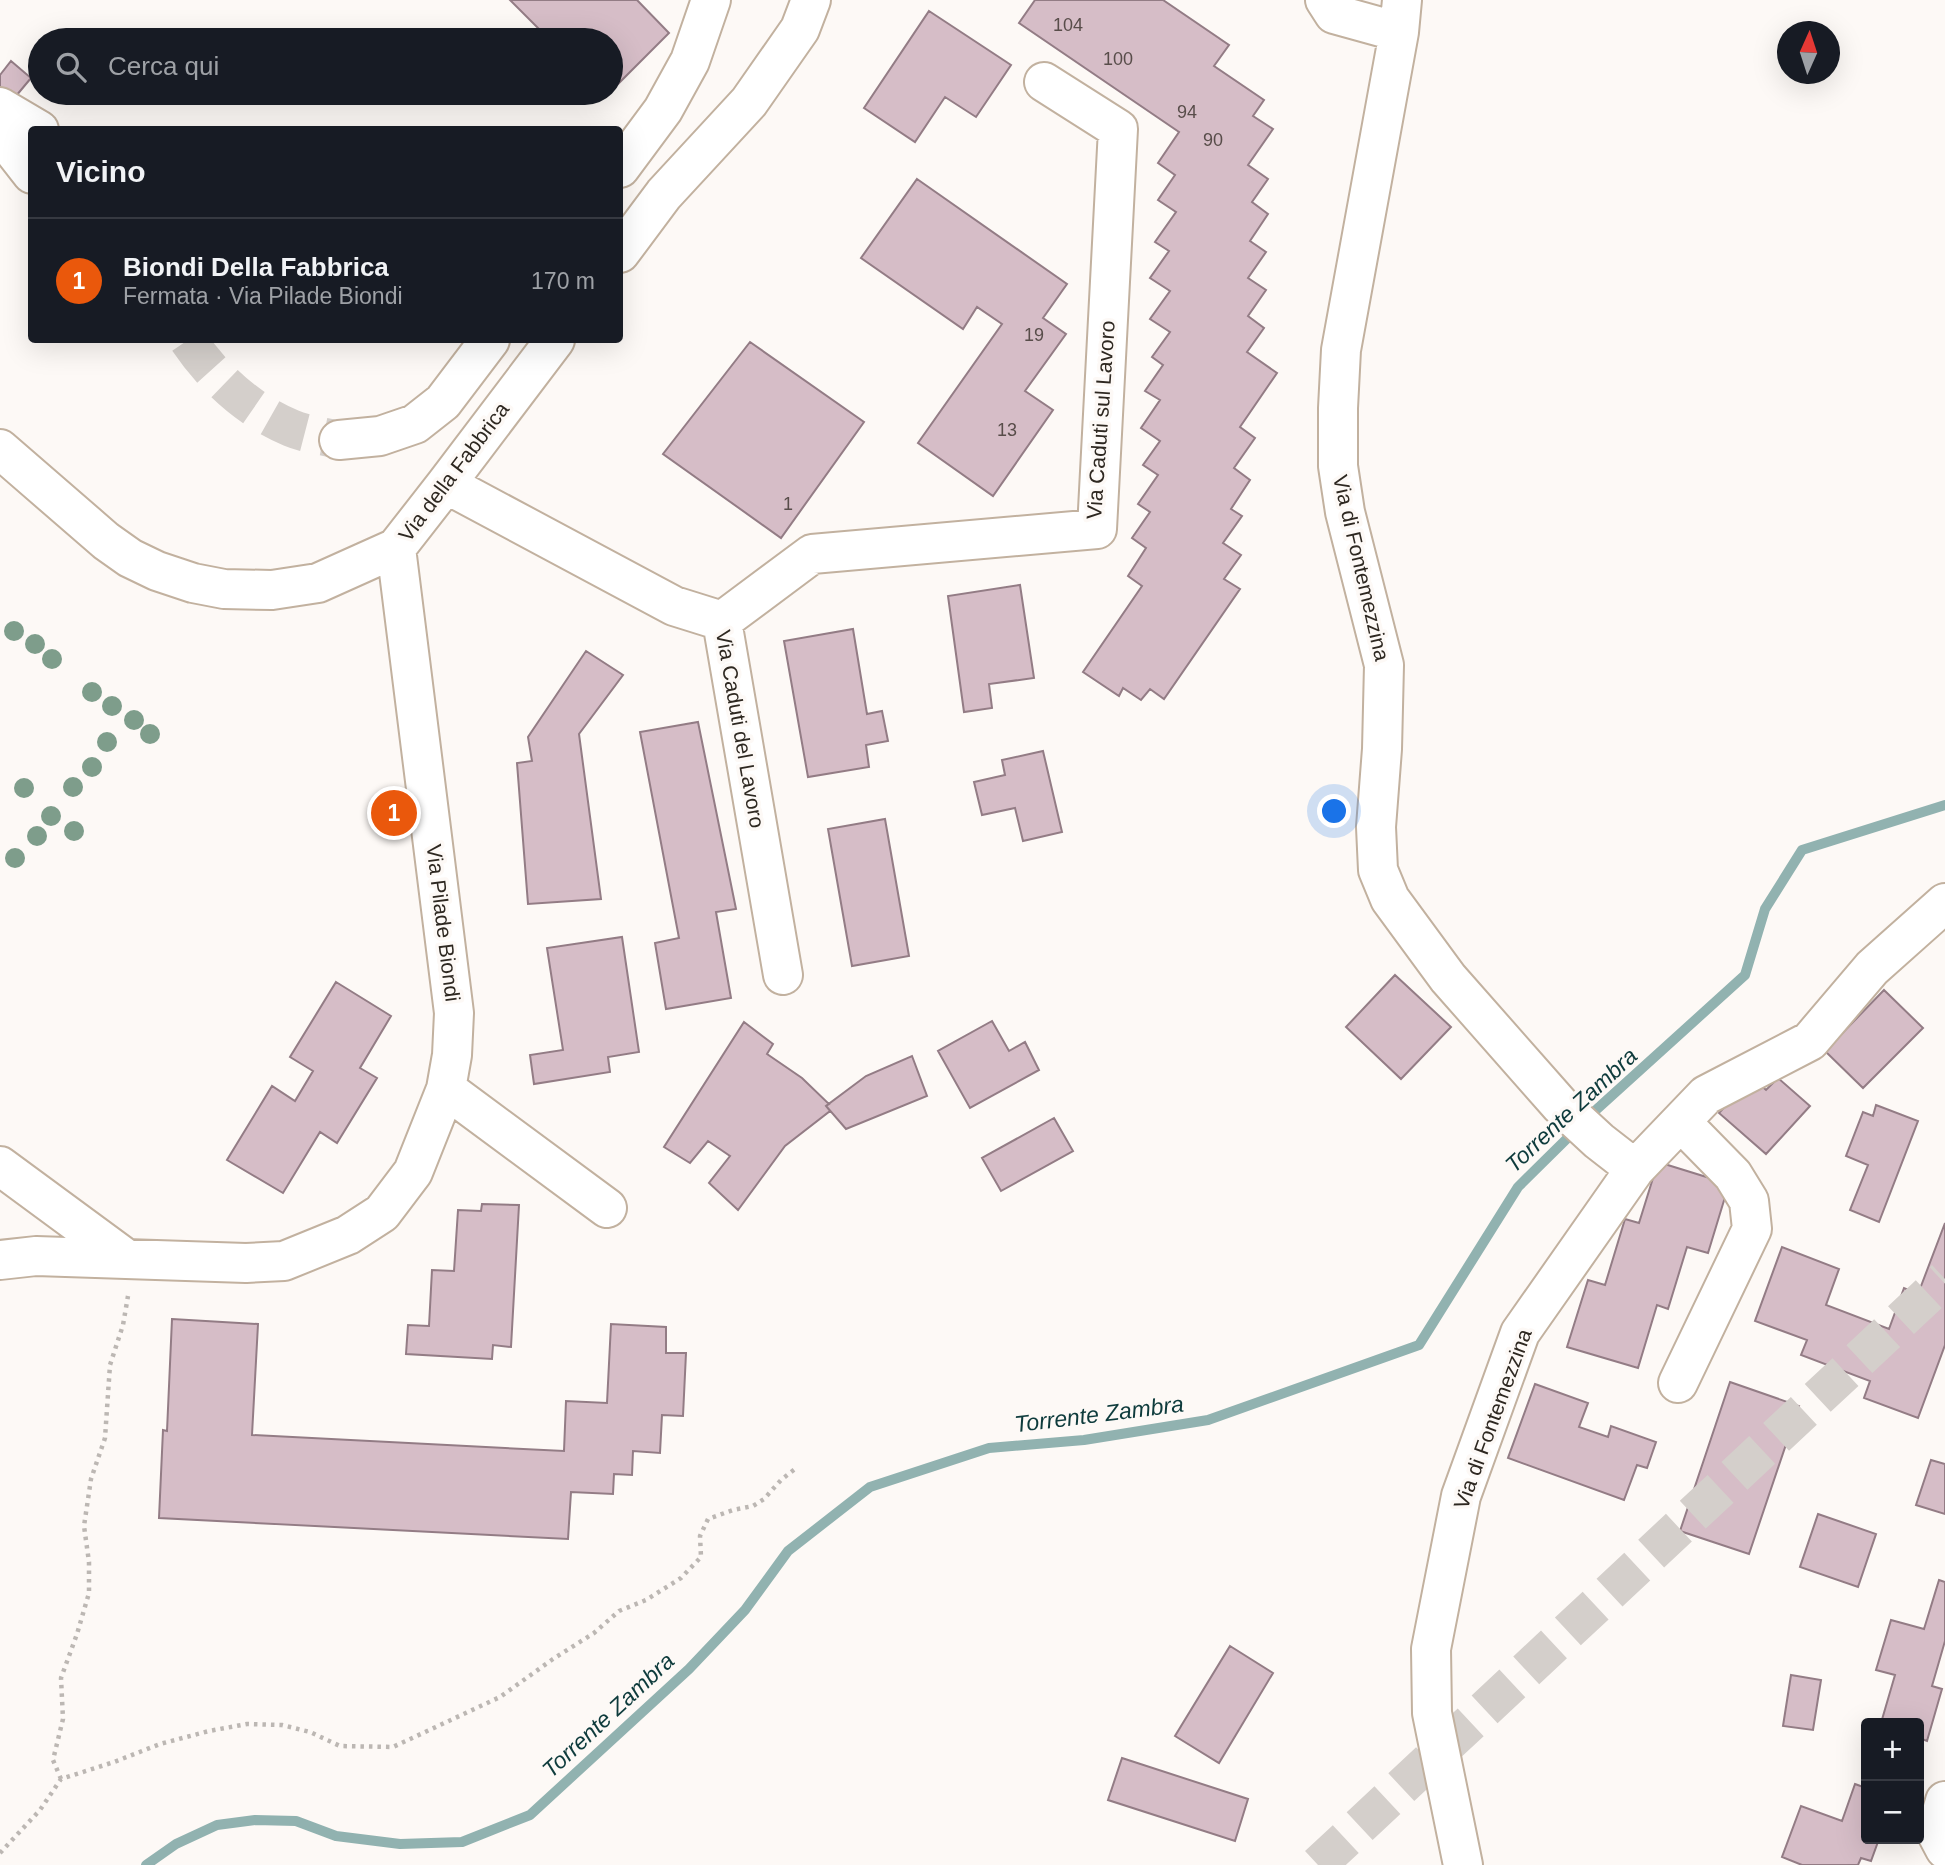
<!DOCTYPE html>
<html lang="it">
<meta charset="utf-8">
<style>
:root{--surface:#171b24;--page:#20242c;--text:#f1f3f6;--muted:#9ea1a6;--line:#363941;--accent:#ea580c}
body{margin:0;font-family:Helvetica,sans-serif;background:var(--page);color:var(--text)}
.controls{position:absolute;right:21px;bottom:21px;display:grid;overflow:hidden;border-radius:7px;box-shadow:0 7px 28px #0002}
.controls button{width:63px;height:63px;display:grid;place-items:center;padding:0;border:0;border-bottom:2px solid var(--line);background:var(--surface);color:var(--text);font:35px sans-serif}
.compass{position:absolute;left:1777px;top:21px;width:63px;height:63px;border-radius:50%;background:var(--surface);box-shadow:0 7px 28px #0002;rotate:3deg}
.you{position:absolute;left:1335px;top:812px;width:24px;height:24px;margin:-18px;border:5px solid #fff;border-radius:50%;background:#1a73e8;box-shadow:0 0 0 10px #1a73e833}
.badge{display:grid;place-items:center;width:46px;height:46px;border-radius:50%;background:var(--accent);color:#fff;font-size:23px;font-weight:700}
.pin{position:absolute;translate:-50% -50%;border:4px solid #fff;box-shadow:0 2px 7px #0006}
.list{margin:0;padding:0;list-style:none}
h2{display:flex;justify-content:space-between;align-items:center;height:91px;margin:0;padding:0 28px;font-size:30px}
h2 small{font-size:23px;font-weight:400;color:var(--muted)}
.list li{display:grid;grid-template-columns:46px 1fr auto;gap:21px;align-items:center;box-sizing:border-box;height:126px;padding:0 28px;border-top:2px solid var(--line)}
.list b{display:block;font-size:26px;white-space:nowrap}
.list p{margin:0;font-size:23px;white-space:nowrap;color:var(--muted)}
.list em{font-size:23px;font-style:normal;color:var(--muted)}
.icon{flex:none;width:38px;height:38px;fill:none;stroke:currentColor;stroke-width:2;stroke-linecap:round;stroke-linejoin:round}
.map{position:relative;flex:none;width:1945px;height:1865px;overflow:hidden}
.search{position:absolute;background:var(--surface);box-shadow:0 7px 28px #0002;left:28px;top:28px;width:595px;height:77px;display:flex;align-items:center;gap:18px;box-sizing:border-box;padding:0 24px;border-radius:38px;color:var(--muted);font-size:26px}
.panel{position:absolute;background:var(--surface);box-shadow:0 7px 28px #0002;left:28px;top:126px;width:595px;height:217px;border-radius:7px}
.map>svg:first-child{display:block}
</style>
<div class="map">
<svg width="1945" height="1865" viewBox="0 0 1945 1865">
<rect width="100%" height="100%" fill="#fdf9f6"/>
<g fill="none" stroke-linecap="round" stroke-linejoin="round">
<path stroke="#91b2b0" stroke-width="10" d="M146 1865 176 1844 217 1825 255 1820 296 1821 336 1836 400 1844 462 1842 530 1815 689 1669 745 1610 788 1551 870 1487 989 1448 1084 1440 1208 1420 1419 1345 1518 1187 1597 1109 1745 975 1765 909 1802 850 1945 805"/>
</g>
<path fill="#d6bdc7" stroke="#937c85" stroke-width="2" d="M510 0H637L669 33 611 91V40H550Z
M1035 0H1163L1229 45 1214 66 1264 100 1253 116 1273 129 1248 165 1268 179 1252 202 1268 214 1250 241 1266 252 1248 278 1266 290 1248 316 1264 328 1247 352 1277 373 1240 427 1255 438 1234 468 1250 480 1231 509 1242 516 1223 543 1241 555 1224 579 1240 589 1164 699 1150 689 1141 700 1123 688 1119 696 1083 672 1142 586 1128 576 1146 548 1132 538 1150 512 1138 504 1158 475 1143 465 1160 441 1141 428 1160 400 1145 391 1163 365 1152 357 1170 332 1150 319 1170 291 1150 278 1169 251 1155 242 1176 212 1158 200 1175 175 1158 163 1179 132 1019 23Z
M929 11 1011 65 976 117 945 97 915 142 864 108Z
M11 61 31 78 11 102 0 93V75Z
M917 179 1067 284 1043 318 1066 334 1025 391 1053 410 993 496 918 443 1002 324 977 307 963 329 861 258Z
M750 342 864 422 781 538 663 454Z
M1020 585 1034 678 989 684 992 708 964 712 948 596Z
M853 629 867 714 882 711 888 741 866 745 869 767 808 777 784 641Z
M586 651 623 675 579 734 601 899 528 904 517 763 532 761 528 737Z
M698 722 736 909 716 912 731 998 666 1009 655 943 679 938 640 732Z
M1043 751 1062 832 1023 841 1015 808 982 815 974 782 1005 775 1002 760Z
M885 819 909 956 852 966 828 829Z
M622 937 639 1052 608 1057 610 1072 534 1084 530 1055 563 1050 547 948Z
M1395 975 1451 1027 1401 1079 1346 1027Z
M336 982 391 1016 360 1068 377 1078 337 1143 320 1132 283 1193 227 1160 272 1086 295 1101 313 1071 290 1057Z
M1884 990 1923 1028 1863 1088 1825 1051Z
M992 1021 1009 1051 1025 1042 1039 1070 970 1108 938 1051Z
M744 1022 773 1044 767 1054 802 1078 829 1104 826 1106 830 1111 785 1146 738 1210 709 1183 730 1156 708 1141 690 1163 664 1147Z
M912 1056 927 1096 846 1129 826 1106 866 1076Z
M1751 1077 1766 1090 1778 1078 1810 1106 1766 1154 1719 1113Z
M1876 1105 1918 1121 1879 1222 1850 1210 1868 1165 1846 1156 1863 1112 1873 1116Z
M1054 1118 1073 1151 1001 1191 982 1158Z
M1658 1162 1729 1184 1708 1253 1687 1247 1668 1309 1657 1305 1638 1368 1567 1347 1588 1280 1605 1285 1625 1219 1639 1223Z
M482 1204 519 1205 511 1347 493 1345 492 1359 406 1354 408 1325 429 1326 432 1270 454 1271 458 1210 481 1211Z
M1945 1223V1345L1918 1418 1864 1398 1870 1381 1801 1355 1807 1340 1755 1321 1782 1247 1839 1269 1826 1305 1889 1329 1904 1288 1918 1294Z
M172 1319 258 1324 252 1435 564 1451 566 1401 607 1403 611 1324 666 1327V1353H686L683 1416 662 1415 660 1453 633 1451 632 1475 614 1474 613 1494 571 1492 568 1539 159 1518 163 1430 167 1431Z
M1730 1382 1799 1406 1749 1554 1680 1531Z
M1535 1384 1588 1403 1579 1427 1608 1437 1611 1426 1656 1442 1647 1468 1637 1465 1624 1500 1508 1458Z
M1931 1460 1945 1464V1514L1916 1505Z
M1818 1514 1876 1534 1858 1587 1800 1567Z
M1939 1580 1945 1582V1641L1932 1686 1942 1689 1927 1741 1919 1738V1723H1881L1895 1675 1876 1670 1891 1620 1924 1629Z
M1230 1646 1273 1673 1219 1763 1175 1736Z
M1791 1675 1821 1680 1813 1730 1783 1726Z
M1122 1758 1248 1799 1235 1841 1108 1800Z
M1855 1784 1866 1788V1839H1879L1871 1861 1861 1858 1858 1865H1802L1782 1857 1801 1806 1842 1821Z"/>
<g fill="none" stroke-linecap="round" stroke-linejoin="round">
<path stroke="#d4cfcb" stroke-width="38" stroke-dasharray="38 19" stroke-linecap="butt" d="M188 340C213 377 248 410 291 428 305 434 323 436 339 440
M1318 1865 1945 1279"/>
<defs>
<path id="minor" d="M1325 0 1334 14 1399 32
M1402 0 1399 32 1341 350 1338 408V466L1345 512 1384 665 1382 749 1376 827 1378 870 1390 899 1448 978 1560 1105 1599 1141 1635 1169
M0 107 39 130
M0 133 32 174
M620 168 663 110 690 61 711 0
M620 253 664 194 749 102 800 29 811 0
M339 440 380 436 415 424 443 402 490 340
M0 449 106 541 130 558 157 571 193 583 224 589 272 590 318 583 396 548 446 484 555 340
M446 484 674 606 722 621
M722 621 812 554 1097 529 1118 129 1044 82
M722 621 783 975
M446 1089 607 1208
M0 1166 125 1258
M0 1260 36 1256 246 1263 284 1261 348 1235 382 1213 413 1172 446 1089 452 1055 454 1013 396 548
M1678 1383 1752 1229 1749 1201 1733 1175 1681 1122
M1945 1801 1936 1832 1945 1849
M1463 1865 1432 1713 1431 1649 1461 1496 1520 1333 1635 1169 1706 1095 1810 1041 1872 968 1945 903"/>
</defs>
<use href="#minor" stroke="#c2b19f" stroke-width="42"/>
<path stroke="#bcb7b3" stroke-width="4.5" stroke-dasharray="3.5 5" stroke-linecap="butt" d="M61 1779 53 1760 63 1719 61 1678 77 1634 89 1593V1562L84 1526 91 1479 105 1438 110 1365 123 1325 128 1296
M0 1853 40 1810 61 1779 114 1762 160 1744 209 1731 247 1724 282 1725 310 1732 340 1746 393 1747 500 1697 553 1659 594 1633 619 1611 646 1600 681 1578 701 1557 700 1536 708 1519 733 1510 753 1506 764 1499 781 1480 795 1469"/>
<use href="#minor" stroke="#fff" stroke-width="38"/>
</g>
<g fill="#7e9d8b">
<circle cx="14" cy="631" r="10"/>
<circle cx="35" cy="644" r="10"/>
<circle cx="52" cy="659" r="10"/>
<circle cx="92" cy="692" r="10"/>
<circle cx="112" cy="706" r="10"/>
<circle cx="134" cy="720" r="10"/>
<circle cx="150" cy="734" r="10"/>
<circle cx="107" cy="742" r="10"/>
<circle cx="92" cy="767" r="10"/>
<circle cx="73" cy="787" r="10"/>
<circle cx="24" cy="788" r="10"/>
<circle cx="51" cy="816" r="10"/>
<circle cx="74" cy="831" r="10"/>
<circle cx="37" cy="836" r="10"/>
<circle cx="15" cy="858" r="10"/>
</g>
<g text-anchor="middle" stroke-width="7" stroke-linejoin="round" paint-order="stroke">
<g font-size="18" fill="#584d4a">
<text x="1068" y="31">104</text>
<text x="1118" y="65">100</text>
<text x="1187" y="118">94</text>
<text x="1213" y="146">90</text>
<text x="1034" y="341">19</text>
<text x="1007" y="436">13</text>
<text x="788" y="510">1</text>
</g>
<g font-size="21" fill="#2e2821" stroke="#fdf9f6">
<text transform="translate(1101 420) rotate(-86)" y="7">Via Caduti sul Lavoro</text>
<text transform="translate(454 472) rotate(-53)" y="7">Via della Fabbrica</text>
<text transform="translate(1361 568) rotate(77)" y="7">Via di Fontemezzina</text>
<text transform="translate(740 729) rotate(80)" y="7">Via Caduti del Lavoro</text>
<text transform="translate(443 923) rotate(83)" y="7">Via Pilade Biondi</text>
<text transform="translate(1493 1419) rotate(-70)" y="7">Via di Fontemezzina</text>
</g>
<g font-size="23" font-style="italic" fill="#0e3b3c" stroke="#fdf9f6">
<text transform="translate(1571 1110) rotate(-43)" y="8">Torrente Zambra</text>
<text transform="translate(1099 1414) rotate(-7)" y="8">Torrente Zambra</text>
<text transform="translate(608 1715) rotate(-43)" y="8">Torrente Zambra</text>
</g>
</g>
</svg>
<div class="controls">
<button>+</button>
<button>−</button>
</div>
<svg class="compass" viewBox="-18 -18 36 36"><path d="M0-13l5 13h-10z" fill="#e53935"/><path d="M0 13l5-13h-10z" fill="#9ea1a6"/></svg>
<div class="you"></div>
<div class="pin badge" style="left:394px;top:813px">1</div>
<div class="search"><svg class="icon" aria-label="search" viewBox="0 0 24 24"><circle cx="10" cy="10" r="6"/><path d="M15 15l6 6"/></svg>Cerca qui</div>
<section class="panel">
<h2>Vicino<small></small></h2>
<ul class="list">
<li><span class="badge">1</span><div><b>Biondi Della Fabbrica</b><p>Fermata · Via Pilade Biondi</p></div><em>170 m</em></li>
</ul>
</section>
</div>
